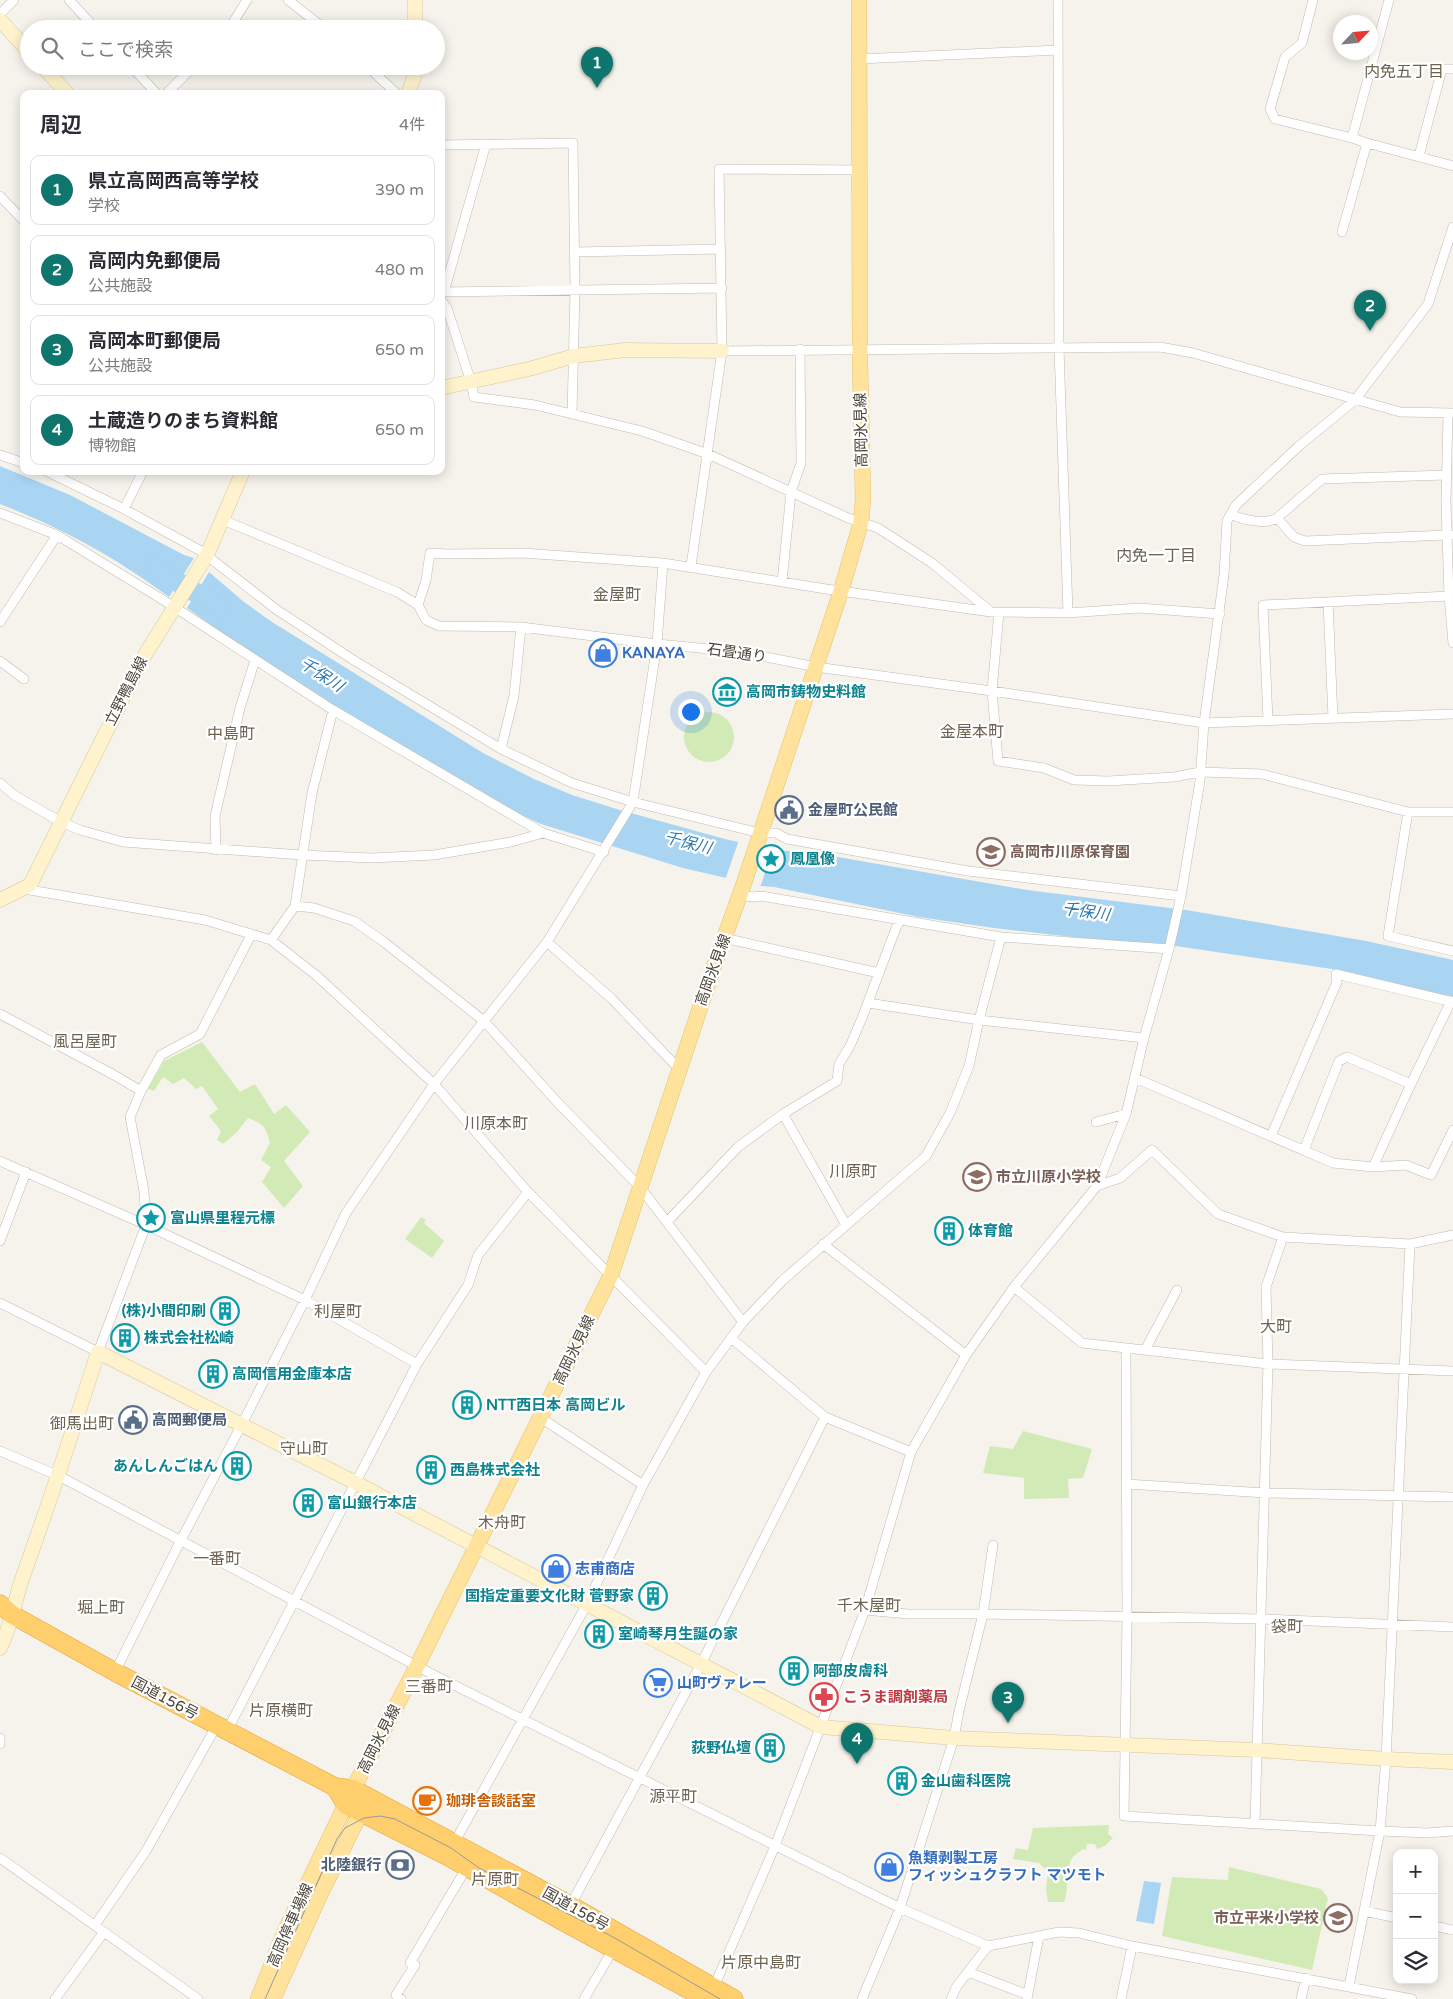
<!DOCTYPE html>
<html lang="ja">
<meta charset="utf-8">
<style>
:root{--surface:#fff;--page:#f7f7f7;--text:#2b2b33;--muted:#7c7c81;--line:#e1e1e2;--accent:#0f766e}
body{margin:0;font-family:"Varela Round","Noto Sans JP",sans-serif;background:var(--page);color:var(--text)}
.controls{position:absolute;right:15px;bottom:15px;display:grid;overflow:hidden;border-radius:10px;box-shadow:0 2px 12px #0003}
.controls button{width:45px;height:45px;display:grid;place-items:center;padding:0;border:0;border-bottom:1px solid var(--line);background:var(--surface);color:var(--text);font:25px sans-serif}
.compass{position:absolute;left:1333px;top:15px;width:45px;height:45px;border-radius:50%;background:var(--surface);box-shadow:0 2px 12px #0003;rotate:64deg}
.you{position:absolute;left:690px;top:711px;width:18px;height:18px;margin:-12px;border:4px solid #fff;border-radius:50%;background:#1a73e8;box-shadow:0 0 0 8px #1a73e833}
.badge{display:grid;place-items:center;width:32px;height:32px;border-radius:50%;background:var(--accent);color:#fff;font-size:16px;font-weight:700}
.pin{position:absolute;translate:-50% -41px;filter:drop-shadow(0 1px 2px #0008)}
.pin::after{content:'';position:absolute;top:26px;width:18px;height:15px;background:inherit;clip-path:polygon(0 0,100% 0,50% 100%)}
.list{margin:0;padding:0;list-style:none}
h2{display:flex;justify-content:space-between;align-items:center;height:65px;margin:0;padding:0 20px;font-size:21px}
h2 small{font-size:16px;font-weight:400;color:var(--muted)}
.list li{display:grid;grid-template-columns:32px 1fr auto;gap:15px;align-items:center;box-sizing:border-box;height:70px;margin:0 10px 10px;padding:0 10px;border:1px solid var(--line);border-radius:10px}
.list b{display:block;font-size:19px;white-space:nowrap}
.list p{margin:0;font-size:16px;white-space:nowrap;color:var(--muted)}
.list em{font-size:16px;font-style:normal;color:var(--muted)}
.icon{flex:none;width:28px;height:28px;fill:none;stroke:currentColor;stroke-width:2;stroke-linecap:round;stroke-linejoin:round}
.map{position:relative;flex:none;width:1453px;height:1999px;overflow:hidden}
.search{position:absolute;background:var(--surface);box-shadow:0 2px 12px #0003;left:20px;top:20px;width:425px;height:55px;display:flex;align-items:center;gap:12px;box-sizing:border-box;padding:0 18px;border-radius:28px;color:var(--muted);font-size:19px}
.panel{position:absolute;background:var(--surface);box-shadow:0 2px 12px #0003;left:20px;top:90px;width:425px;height:385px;border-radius:10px}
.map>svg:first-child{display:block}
</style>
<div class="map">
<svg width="1453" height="1999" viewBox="0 0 1453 1999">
<rect width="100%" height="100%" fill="#f6f3ec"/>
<path fill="#d2eab5" d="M684 737a25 25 0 1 1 50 0a25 25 0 1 1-50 0Z
M202 1042 240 1092 255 1084 274 1114 286 1105 310 1132 284 1161 303 1186 284 1208 262 1182 271 1167 261 1160 270 1143C266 1127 264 1124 248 1118L236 1133 223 1144 217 1140 221 1131 209 1116 218 1109 202 1086 196 1089 184 1078 173 1084 163 1077 154 1091 148 1089 164 1061Z
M421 1217 426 1220 424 1223 444 1241 432 1258 405 1239Z
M1023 1431 1092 1449 1083 1478 1068 1479 1069 1498 1024 1499V1478L983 1473 990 1446 1013 1449Z
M1109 1825 1108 1834 1113 1838 1105 1846 1097 1849 1095 1844H1087L1086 1850 1083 1849C1080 1852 1075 1854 1073 1857 1064 1869 1070 1889 1064 1902H1048L1046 1889 1048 1872 1039 1863 1013 1859 1016 1848 1028 1850 1033 1828Z
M1229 1867 1321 1889 1328 1898 1312 1970 1162 1936 1172 1877 1228 1880Z"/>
<path fill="#a9d4f2" d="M0 466 70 495 184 555 194 558 169 597C115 557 62 528 0 504Z
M209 572 244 602 272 622 483 753 534 779 572 795 620 810 725 839 770 849 832 856 1027 890 1186 910 1366 941 1453 960V997L1332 969 1176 946 1115 942 994 928 919 917 774 887 761 886 683 868 541 824 514 812 444 774 369 726 273 669 187 608Z
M1144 1881 1161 1883 1154 1924 1136 1921Z"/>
<path fill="#f6f3ec" d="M739 840 773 847 760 888 725 880Z"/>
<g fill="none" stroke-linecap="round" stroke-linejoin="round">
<path stroke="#a9d4f2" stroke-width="20" d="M154 568 220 607"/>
<defs>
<path id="street" d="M69 0 96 29
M288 0 325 29
M1058 0 1059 348 1068 613
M1313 0 1302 43 1285 57 1270 109 1275 119 1352 138
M0 14 14 0
M229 29 247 0
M859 59 1058 50
M131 66 157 94
M367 66 397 94
M166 94 194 66
M1367 143 1453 166
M441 145 573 143 575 290 572 414
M1419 156 1442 69H1453
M0 196 24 221
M1342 232 1367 143 1352 138 1389 0
M575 252 721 249
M441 292 722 288
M444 292 486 144
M441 300 447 308 471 382 474 397 535 405 572 414 642 431 708 454 848 518 878 528 932 563 990 611
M722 351 1160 347 1193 353 1400 412 1453 413
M1448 413 1446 501 1447 535H1453
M0 455 24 463
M46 471 124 509 201 551 277 610 355 661 501 749 572 783 633 802 760 833H776L787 839 968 871 1181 896
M124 509 143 471
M0 513 57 535 168 603 333 710 543 833 604 852
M1231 514C1242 520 1267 525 1277 518L1294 537 1305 541 1447 535 1449 596
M1277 518 1322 479 1446 475
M223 520 397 592 418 605 426 620 439 626 521 627 657 644 741 652 816 667 992 691 1204 723 1453 714
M691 566 722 351 719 169 859 170
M782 582 791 492 801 463 800 349
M1328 602 1333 718
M418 605 426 580 430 553 448 554 523 553 663 563 826 589 991 612 1068 613 1139 608 1220 614
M999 612 992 691 998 761 1044 768 1074 780 1108 781 1174 777 1200 772 1262 774 1408 812H1453
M0 622 57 535
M0 661 24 679
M1268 720 1263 605 1449 596 1453 643
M501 749 514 696 521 627
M0 783 14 795 61 822 80 830 123 842 302 855 372 858 434 855 511 842 543 833
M1408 812 1388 936 1453 951
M216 850 215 816 240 708 255 660
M24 889 205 920 271 940 317 976 434 1084 528 1192 706 1372
M740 895 753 897 761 896 1001 937 1169 949
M295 906 314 908 354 921 384 942 484 1021 559 1104 640 1187 743 1322
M724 938 879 973
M271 940 295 906 312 793 333 710
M547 942 612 999 679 1069
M868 1003 979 1020 1144 1038
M0 1014 114 1075 141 1091
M1135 1078 1333 1163 1373 1167 1406 1165 1431 1175 1453 1130
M1411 1084 1451 1001
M783 1114 846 1225
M1096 1122 1126 1114
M1271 1136 1337 982 1336 974 1453 1002
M1304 1150 1339 1061 1347 1057 1411 1084 1373 1167
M0 1161 146 1225 305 1300 417 1364
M1097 1186 1120 1178 1152 1150 1218 1214 1283 1237 1410 1244 1453 1235
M667 1222 738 1147 783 1114 837 1081 839 1064 850 1046 862 1018 896 928 900 920
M0 1241 26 1172
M823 1244 966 1355
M1014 1287 1082 1343 1268 1364 1453 1371
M0 1303 98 1352 146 1225 144 1191 130 1117 141 1091 161 1055 200 1034 251 935
M731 1338 825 1417 911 1452
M1126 1348 1127 1617 1124 1816 1380 1831 1427 1833 1453 1831
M1145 1350 1177 1290
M541 1418 643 1485
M0 1451 59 1476 430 1673 900 1908 988 1946 1059 1932 1079 1933 1132 1946 1412 1999
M1127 1484 1265 1493 1453 1497
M865 1610 908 1614H983L1262 1619 1453 1627
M115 1672 181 1540 242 1424 305 1300 346 1213 434 1084 547 942 633 802 657 644 663 563
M227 1731 417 1364 468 1285 478 1255 528 1192
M0 1738V1744
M1255 1823 1268 1364 1266 1287 1283 1237
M453 1845 587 1604 643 1485 706 1372 743 1322 783 1280 926 1156 950 1113 969 1066 979 1020 1001 937
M0 1858 198 1999
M569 1908 701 1664 825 1417
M1364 1911 1397 1918
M95 1925 146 1851 217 1725
M1434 1926 1453 1930
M968 1972 1028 1995
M1349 1986 1380 1831 1386 1759 1410 1244
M713 1989 775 1846 865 1610 911 1452 966 1355 1014 1287 1097 1186 1126 1114 1144 1038 1169 949 1181 896 1200 781 1204 723 1224 575 1227 521 1236 505 1299 446 1355 400 1428 304 1453 227
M55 1999 104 1932
M401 1999 396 1995 415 1965 410 1963 467 1867
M584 1999 614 1948
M862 1999 900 1908 954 1738 959 1711 983 1614 993 1545
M951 1999 957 1986 988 1946
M1027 1999 1039 1936
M1121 1999 1132 1946
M1301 1999 1306 1978"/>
<path id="secondary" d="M415 0V29
M0 20 29 52
M42 66 68 94
M408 94 415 74V66
M441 388 529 369 574 356 625 350 722 351
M0 900 30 885 143 658 207 555 243 471
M0 1648C11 1627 15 1599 23 1576 50 1502 74 1427 98 1352L356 1483 821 1727 954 1738 1256 1750 1386 1759 1453 1762"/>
<path id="primary" d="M258 1999 285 1931 353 1789 417 1666 611 1275 714 966 742 889 841 591 861 522 863 500 860 360 859 0
M273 1999 320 1895 361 1812 358 1802"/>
<path id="highway" d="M0 1604 11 1614 115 1672 335 1787 353 1789 570 1905 734 1999
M335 1787 346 1805 447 1856 562 1921 706 1999"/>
</defs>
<use href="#street" stroke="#c2bbae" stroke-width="10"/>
<use href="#secondary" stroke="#d6c79b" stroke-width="15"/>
<use href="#primary" stroke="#e6c16a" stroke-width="16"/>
<use href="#highway" stroke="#e0a43c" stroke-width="19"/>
<use href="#street" stroke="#fff" stroke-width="9"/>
<use href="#secondary" stroke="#fff3cd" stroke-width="14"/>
<use href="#primary" stroke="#ffe39c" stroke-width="15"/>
<use href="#highway" stroke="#ffcf6e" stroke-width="18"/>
<path stroke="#9a9a9a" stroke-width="1" d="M265 1999 337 1839 345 1828 364 1818 380 1816 395 1819 451 1848 479 1868 613 1937 720 1999"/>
</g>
<defs>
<symbol id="shop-ring" viewBox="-11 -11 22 22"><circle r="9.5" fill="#fff" stroke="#3f7fe0" stroke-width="1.5"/><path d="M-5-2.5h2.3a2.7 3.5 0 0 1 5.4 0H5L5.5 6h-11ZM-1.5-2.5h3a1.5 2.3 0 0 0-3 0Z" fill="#3f7fe0"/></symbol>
<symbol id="museum-ring" viewBox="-11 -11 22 22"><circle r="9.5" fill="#fff" stroke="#0f9aa8" stroke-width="1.5"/><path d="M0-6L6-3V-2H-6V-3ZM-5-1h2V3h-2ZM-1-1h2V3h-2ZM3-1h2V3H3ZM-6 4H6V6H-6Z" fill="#0f9aa8"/></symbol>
<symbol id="civic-ring" viewBox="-11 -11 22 22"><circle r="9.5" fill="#fff" stroke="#5c6f8a" stroke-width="1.5"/><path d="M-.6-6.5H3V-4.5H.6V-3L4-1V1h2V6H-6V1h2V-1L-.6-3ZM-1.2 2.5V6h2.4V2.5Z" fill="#5c6f8a"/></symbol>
<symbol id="school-ring" viewBox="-11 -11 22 22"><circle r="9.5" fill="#fff" stroke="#8d6e63" stroke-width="1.5"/><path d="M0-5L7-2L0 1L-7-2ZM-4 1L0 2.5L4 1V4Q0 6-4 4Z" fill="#8d6e63"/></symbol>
<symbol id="sight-ring" viewBox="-11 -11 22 22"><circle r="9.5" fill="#fff" stroke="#0f9aa8" stroke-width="1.5"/><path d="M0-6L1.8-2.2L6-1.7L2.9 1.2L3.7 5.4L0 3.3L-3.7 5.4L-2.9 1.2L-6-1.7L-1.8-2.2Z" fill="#0f9aa8"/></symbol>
<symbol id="building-ring" viewBox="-11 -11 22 22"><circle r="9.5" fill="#fff" stroke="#0f9aa8" stroke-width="1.5"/><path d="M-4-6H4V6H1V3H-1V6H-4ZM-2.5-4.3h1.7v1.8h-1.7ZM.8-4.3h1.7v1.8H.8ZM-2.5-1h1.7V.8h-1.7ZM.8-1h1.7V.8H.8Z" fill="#0f9aa8"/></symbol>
<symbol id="supermarket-ring" viewBox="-11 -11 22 22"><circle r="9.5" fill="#fff" stroke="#3f7fe0" stroke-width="1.5"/><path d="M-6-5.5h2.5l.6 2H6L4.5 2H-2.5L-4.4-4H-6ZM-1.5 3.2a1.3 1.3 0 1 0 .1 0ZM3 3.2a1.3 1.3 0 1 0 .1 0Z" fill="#3f7fe0"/></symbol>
<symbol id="pharmacy-ring" viewBox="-11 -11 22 22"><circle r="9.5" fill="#fff" stroke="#e0444e" stroke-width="1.5"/><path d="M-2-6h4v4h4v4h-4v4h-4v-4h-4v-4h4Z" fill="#e0444e"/></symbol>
<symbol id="cafe-ring" viewBox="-11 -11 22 22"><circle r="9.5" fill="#fff" stroke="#e8710a" stroke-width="1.5"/><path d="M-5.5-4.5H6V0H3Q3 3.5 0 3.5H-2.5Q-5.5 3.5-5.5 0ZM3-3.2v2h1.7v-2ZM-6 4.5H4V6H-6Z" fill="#e8710a"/></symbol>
<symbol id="bank-ring" viewBox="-11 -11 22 22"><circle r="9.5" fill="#fff" stroke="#5c6f8a" stroke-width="1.5"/><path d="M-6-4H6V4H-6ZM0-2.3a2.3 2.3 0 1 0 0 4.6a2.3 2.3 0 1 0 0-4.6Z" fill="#5c6f8a"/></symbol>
</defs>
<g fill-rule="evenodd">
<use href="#shop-ring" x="587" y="637" width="32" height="32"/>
<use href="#museum-ring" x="711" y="676" width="32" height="32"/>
<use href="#civic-ring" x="773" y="794" width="32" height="32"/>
<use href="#school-ring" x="975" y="836" width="32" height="32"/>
<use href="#sight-ring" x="755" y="843" width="32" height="32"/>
<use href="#school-ring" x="961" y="1161" width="32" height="32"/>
<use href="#sight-ring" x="135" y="1202" width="32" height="32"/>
<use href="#building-ring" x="933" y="1215" width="32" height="32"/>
<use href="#building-ring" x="209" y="1295" width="32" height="32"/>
<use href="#building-ring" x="109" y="1322" width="32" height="32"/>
<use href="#building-ring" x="197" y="1358" width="32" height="32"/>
<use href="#building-ring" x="451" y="1389" width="32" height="32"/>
<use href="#civic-ring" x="117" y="1404" width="32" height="32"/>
<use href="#building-ring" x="221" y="1450" width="32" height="32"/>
<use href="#building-ring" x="415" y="1454" width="32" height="32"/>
<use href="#building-ring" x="292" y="1487" width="32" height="32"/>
<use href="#shop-ring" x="540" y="1553" width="32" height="32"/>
<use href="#building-ring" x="637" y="1580" width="32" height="32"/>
<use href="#building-ring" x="583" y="1618" width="32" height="32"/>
<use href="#building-ring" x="778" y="1655" width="32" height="32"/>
<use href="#supermarket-ring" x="642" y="1667" width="32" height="32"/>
<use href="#pharmacy-ring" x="808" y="1681" width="32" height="32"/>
<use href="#building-ring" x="754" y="1732" width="32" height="32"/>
<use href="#building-ring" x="886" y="1765" width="32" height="32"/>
<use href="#cafe-ring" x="411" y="1785" width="32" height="32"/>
<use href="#bank-ring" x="384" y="1849" width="32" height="32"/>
<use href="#shop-ring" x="873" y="1851" width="32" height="32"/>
<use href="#school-ring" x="1322" y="1902" width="32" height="32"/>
</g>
<g text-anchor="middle" stroke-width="4.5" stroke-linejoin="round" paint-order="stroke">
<g font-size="15" fill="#4b4439" stroke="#fff">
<text transform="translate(861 430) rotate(-91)" y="5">高岡氷見線</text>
<text transform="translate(737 653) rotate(8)" y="5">石畳通り</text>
<text transform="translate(126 691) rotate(-63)" y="5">立野鴨島線</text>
<text transform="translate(713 970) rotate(-70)" y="5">高岡氷見線</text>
<text transform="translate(574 1350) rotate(-64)" y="5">高岡氷見線</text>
<text transform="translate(165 1698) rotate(28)" y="5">国道156号</text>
<text transform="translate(379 1739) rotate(-63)" y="5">高岡氷見線</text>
<text transform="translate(576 1909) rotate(29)" y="5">国道156号</text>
<text transform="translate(290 1925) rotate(-66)" y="5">高岡停車場線</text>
</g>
<g font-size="15" font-weight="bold" fill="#366cbe" stroke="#fff" text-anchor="start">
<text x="622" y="658">KANAYA</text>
<text x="575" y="1574">志甫商店</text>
<text x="677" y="1688">山町ヴァレー</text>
<text x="908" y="1863">魚類剥製工房<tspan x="908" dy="17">フィッシュクラフト マツモト</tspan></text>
</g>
<g font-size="15" font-weight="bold" fill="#0d838f" stroke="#fff" text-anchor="start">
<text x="746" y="697">高岡市鋳物史料館</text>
<text x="790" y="864">鳳凰像</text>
<text x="170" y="1223">富山県里程元標</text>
<text x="968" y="1236">体育館</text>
<text x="206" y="1316" text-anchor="end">(株)小間印刷</text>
<text x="144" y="1343">株式会社松崎</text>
<text x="232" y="1379">高岡信用金庫本店</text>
<text x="486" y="1410">NTT西日本 高岡ビル</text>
<text x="218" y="1471" text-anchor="end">あんしんごはん</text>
<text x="450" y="1475">西島株式会社</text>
<text x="327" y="1508">富山銀行本店</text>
<text x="634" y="1601" text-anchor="end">国指定重要文化財 菅野家</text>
<text x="618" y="1639">室崎琴月生誕の家</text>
<text x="813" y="1676">阿部皮膚科</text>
<text x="751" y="1753" text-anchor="end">荻野仏壇</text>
<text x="921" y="1786">金山歯科医院</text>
</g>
<g font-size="15" font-weight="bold" fill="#4e5e75" stroke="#fff" text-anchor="start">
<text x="808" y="815">金屋町公民館</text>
<text x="152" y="1425">高岡郵便局</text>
<text x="381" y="1870" text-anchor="end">北陸銀行</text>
</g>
<g font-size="15" font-weight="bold" fill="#785e54" stroke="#fff" text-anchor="start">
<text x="1010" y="857">高岡市川原保育園</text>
<text x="996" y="1182">市立川原小学校</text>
<text x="1319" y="1923" text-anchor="end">市立平米小学校</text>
</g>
<g font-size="15" font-weight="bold" fill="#be3a42" stroke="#fff" text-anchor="start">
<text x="843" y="1702">こうま調剤薬局</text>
</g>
<g font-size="15" font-weight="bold" fill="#c56008" stroke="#fff" text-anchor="start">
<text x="446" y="1806">珈琲舎談話室</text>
</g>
<g font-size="16" fill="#6e6250" stroke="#fff">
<text x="1404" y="77">内免五丁目</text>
<text x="1156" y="561">内免一丁目</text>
<text x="617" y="600">金屋町</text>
<text x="972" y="737">金屋本町</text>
<text x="231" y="739">中島町</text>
<text x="85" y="1047">風呂屋町</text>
<text x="496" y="1129">川原本町</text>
<text x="853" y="1177">川原町</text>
<text x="338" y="1317">利屋町</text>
<text x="1276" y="1332">大町</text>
<text x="82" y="1429">御馬出町</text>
<text x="304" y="1454">守山町</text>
<text x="502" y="1528">木舟町</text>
<text x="217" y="1564">一番町</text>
<text x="869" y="1611">千木屋町</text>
<text x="101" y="1613">堀上町</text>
<text x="1287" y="1632">袋町</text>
<text x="429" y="1692">三番町</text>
<text x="281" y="1716">片原横町</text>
<text x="673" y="1802">源平町</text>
<text x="495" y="1885">片原町</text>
<text x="761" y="1968">片原中島町</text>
</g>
<g font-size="16" font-style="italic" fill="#2e7ab2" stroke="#fff">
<text transform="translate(322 674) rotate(33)" y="6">千保川</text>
<text transform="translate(688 842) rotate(14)" y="6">千保川</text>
<text transform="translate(1086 911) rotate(8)" y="6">千保川</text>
</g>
</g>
</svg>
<div class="controls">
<button>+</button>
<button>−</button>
<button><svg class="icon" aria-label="layers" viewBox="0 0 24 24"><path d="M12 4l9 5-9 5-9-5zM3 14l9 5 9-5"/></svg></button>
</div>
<svg class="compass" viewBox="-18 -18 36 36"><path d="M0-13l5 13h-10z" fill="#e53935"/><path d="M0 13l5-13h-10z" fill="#7c7c81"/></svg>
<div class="you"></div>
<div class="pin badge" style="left:597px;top:88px">1</div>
<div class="pin badge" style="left:1370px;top:331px">2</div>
<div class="pin badge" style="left:1008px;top:1723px">3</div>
<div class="pin badge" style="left:857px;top:1764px">4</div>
<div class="search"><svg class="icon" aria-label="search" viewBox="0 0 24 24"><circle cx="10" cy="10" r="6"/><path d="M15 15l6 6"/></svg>ここで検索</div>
<section class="panel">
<h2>周辺<small>4件</small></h2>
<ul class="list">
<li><span class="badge">1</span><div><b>県立高岡西高等学校</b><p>学校</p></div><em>390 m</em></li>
<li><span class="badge">2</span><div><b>高岡内免郵便局</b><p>公共施設</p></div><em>480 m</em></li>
<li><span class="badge">3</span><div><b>高岡本町郵便局</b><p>公共施設</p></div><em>650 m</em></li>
<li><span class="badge">4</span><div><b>土蔵造りのまち資料館</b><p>博物館</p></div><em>650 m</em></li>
</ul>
</section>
</div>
